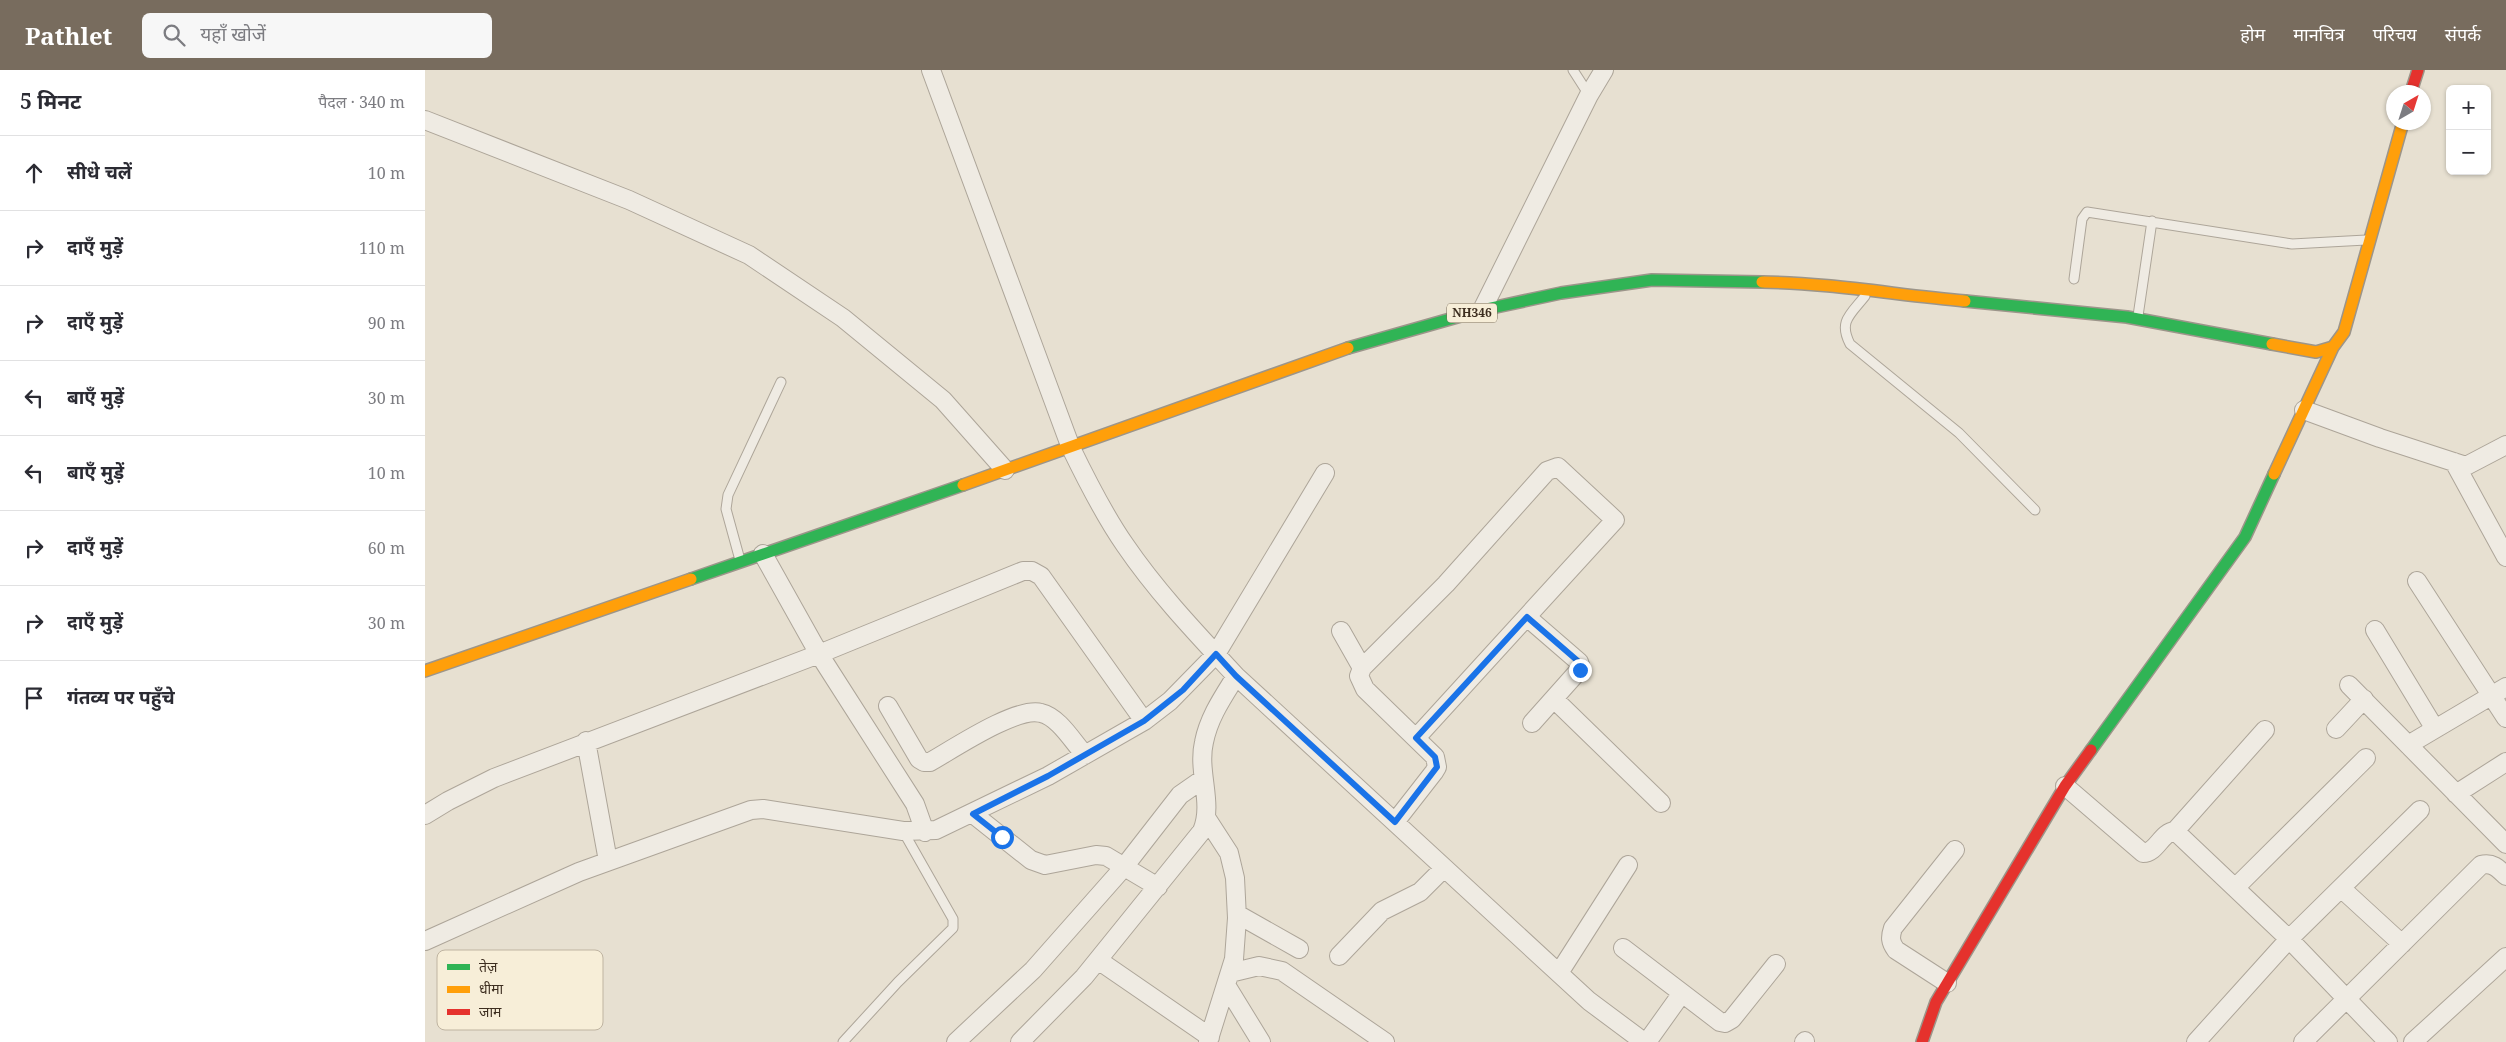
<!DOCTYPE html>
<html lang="hi">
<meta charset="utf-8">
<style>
:root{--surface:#fff;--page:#f7f7f7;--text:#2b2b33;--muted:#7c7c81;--line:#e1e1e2;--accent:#786c5e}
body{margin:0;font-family:"Noto Serif","Noto Sans Devanagari",serif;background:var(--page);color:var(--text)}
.controls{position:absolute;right:15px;top:15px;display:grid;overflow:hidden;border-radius:8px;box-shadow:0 1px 4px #0004}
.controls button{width:45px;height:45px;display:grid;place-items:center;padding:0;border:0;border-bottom:1px solid var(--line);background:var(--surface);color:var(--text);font:25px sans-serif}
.compass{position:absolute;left:1961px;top:15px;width:45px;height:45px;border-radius:50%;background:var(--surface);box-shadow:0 1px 4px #0004;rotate:39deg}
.stop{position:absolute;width:15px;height:15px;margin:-11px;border:4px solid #1a73e8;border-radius:50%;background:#fff}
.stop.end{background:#1a73e8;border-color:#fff;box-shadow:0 1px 5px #0008}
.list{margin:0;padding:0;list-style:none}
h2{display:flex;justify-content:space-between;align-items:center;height:65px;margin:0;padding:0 20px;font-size:21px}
h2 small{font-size:16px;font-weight:400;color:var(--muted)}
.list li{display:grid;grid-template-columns:32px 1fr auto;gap:15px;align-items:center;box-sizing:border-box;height:75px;padding:0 20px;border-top:1px solid var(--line)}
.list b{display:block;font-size:19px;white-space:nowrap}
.list em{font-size:16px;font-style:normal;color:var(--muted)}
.icon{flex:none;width:28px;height:28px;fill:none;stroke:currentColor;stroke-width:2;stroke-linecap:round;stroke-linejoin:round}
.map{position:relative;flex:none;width:2081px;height:972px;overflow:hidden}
header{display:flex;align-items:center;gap:30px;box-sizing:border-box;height:70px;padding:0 25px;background:var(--accent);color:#fff}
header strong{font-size:24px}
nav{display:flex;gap:28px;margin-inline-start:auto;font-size:18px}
.search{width:350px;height:45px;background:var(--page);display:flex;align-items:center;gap:12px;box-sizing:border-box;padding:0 18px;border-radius:8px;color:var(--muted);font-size:19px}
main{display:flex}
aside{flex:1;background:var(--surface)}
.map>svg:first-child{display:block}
</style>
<header>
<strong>Pathlet</strong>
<div class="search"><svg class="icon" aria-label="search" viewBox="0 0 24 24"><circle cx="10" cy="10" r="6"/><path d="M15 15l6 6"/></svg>यहाँ खोजें</div>
<nav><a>होम</a><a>मानचित्र</a><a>परिचय</a><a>संपर्क</a></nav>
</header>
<main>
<aside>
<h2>5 मिनट<small>पैदल · 340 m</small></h2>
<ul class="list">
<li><svg class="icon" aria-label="ahead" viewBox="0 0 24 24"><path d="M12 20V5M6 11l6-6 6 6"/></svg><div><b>सीधे चलें</b></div><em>10 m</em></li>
<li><svg class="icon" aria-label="right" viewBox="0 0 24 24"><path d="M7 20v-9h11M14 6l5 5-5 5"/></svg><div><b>दाएँ मुड़ें</b></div><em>110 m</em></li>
<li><svg class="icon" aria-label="right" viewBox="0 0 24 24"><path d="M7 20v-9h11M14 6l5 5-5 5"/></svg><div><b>दाएँ मुड़ें</b></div><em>90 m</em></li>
<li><svg class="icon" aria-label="left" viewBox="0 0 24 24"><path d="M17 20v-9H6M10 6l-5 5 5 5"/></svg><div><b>बाएँ मुड़ें</b></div><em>30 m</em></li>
<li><svg class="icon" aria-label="left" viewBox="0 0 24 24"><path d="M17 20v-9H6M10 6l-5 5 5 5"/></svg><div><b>बाएँ मुड़ें</b></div><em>10 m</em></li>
<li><svg class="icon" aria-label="right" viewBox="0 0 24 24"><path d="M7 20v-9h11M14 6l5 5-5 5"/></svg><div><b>दाएँ मुड़ें</b></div><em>60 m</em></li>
<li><svg class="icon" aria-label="right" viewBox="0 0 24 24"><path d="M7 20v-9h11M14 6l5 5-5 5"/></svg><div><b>दाएँ मुड़ें</b></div><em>30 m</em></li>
<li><svg class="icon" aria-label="arrive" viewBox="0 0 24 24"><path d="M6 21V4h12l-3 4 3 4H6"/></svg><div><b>गंतव्य पर पहुँचे</b></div></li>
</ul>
</aside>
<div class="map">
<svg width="2081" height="972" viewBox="0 0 2081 972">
<rect width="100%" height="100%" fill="#e7e0d1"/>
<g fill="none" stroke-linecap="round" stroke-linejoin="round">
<defs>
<path id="lane" d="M1148 0 1164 25
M1649 209 1657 149 1662 142 1867 174 1941 170
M1440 226C1426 244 1413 251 1425 274L1534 363 1610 440
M1713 246 1727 151
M315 490 301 439 303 425 356 312
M418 972 473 912 528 858V849L478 761"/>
<path id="street" d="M506 0 646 378C662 411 679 445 700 475 732 522 772 564 811 606L1164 931 1219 972
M0 50 204 130 324 185 418 248 518 330 580 400
M1057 240 1164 25 1179 0
M1879 340 1955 368 2041 396 2081 375
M2029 392 2081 487
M338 484 394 584 490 734 500 762
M1992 511 2081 648
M1102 547 1154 592 1156 598 1107 653
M1950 560 2010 659
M916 561 937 598
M1924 615 2081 774
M1129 629 1236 733
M463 636 494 689 499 692H505C528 679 592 636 616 643 634 647 648 672 660 685
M1911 659 1939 629
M161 671 183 791
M1983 675 2081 617
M1640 716 1718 783C1732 783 1736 762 1750 761L1864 869 1963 972
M2031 724 2081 692
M548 744 606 790 620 795 671 785 681 786 733 817
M0 745 23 731 69 708 394 584 598 501H607L616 506 719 651
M782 749 804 783 810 808 812 848 809 889 783 972
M970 752 1009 702 1012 697 1010 687 940 619 934 606 937 598 1021 514 1122 401 1133 397 1190 450 991 668
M1750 761 1840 660
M1810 818 1941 688
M1916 818 1977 874
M812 844 874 879
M0 871 154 802 326 740 338 739 478 761 511 760 623 706 719 651 745 631 791 584 900 403
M1198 878 1295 952 1300 953 1307 949 1351 894
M914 886 957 841 995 822 1019 798
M673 890 785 967
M805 903 834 896 857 901 960 972
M1134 903 1203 795
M1522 913 1471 880C1465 872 1465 867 1468 858L1530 780
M801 915 836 972
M531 972 608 900 699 797 755 725 778 709
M595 972 659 907 777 761C789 733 772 702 779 672 784 647 798 627 811 606
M1222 972 1257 923
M1379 972 1380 971
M1771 972 1864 869 1995 740
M1878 972 2056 795C2067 792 2073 798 2081 806
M1988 972 2081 887"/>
<path id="fast" d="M1540 231 1702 247 1847 274
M923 278 1057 240 1136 223 1227 210 1337 212
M266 509 538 415
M1666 680 1820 467 1849 404"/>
<path id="slow" d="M1337 212C1405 213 1472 225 1540 231
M1847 274 1891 282 1908 277 1919 262 1978 52
M1849 404 1908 277
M538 415 923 278
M0 601 266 509"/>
<path id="jam" d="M1986 22 1993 0
M1497 972 1511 932 1640 716 1666 680"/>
</defs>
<use href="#lane" stroke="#ada599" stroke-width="11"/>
<use href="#street" stroke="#ada599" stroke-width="20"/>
<use href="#fast" stroke="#9c958a" stroke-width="14"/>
<use href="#slow" stroke="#9c958a" stroke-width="14"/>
<use href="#jam" stroke="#9c958a" stroke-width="14"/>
<use href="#lane" stroke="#efebe3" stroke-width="9"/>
<use href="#street" stroke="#efebe3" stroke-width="18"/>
<use href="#fast" stroke="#30b455" stroke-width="11"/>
<use href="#slow" stroke="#ff9f0a" stroke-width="11"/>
<use href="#jam" stroke="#e5322d" stroke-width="11"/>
</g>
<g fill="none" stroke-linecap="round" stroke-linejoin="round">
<path stroke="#1a73e8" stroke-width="6" d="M577 767 548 744 623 706 719 651 758 620 791 584 811 606 970 752 1012 697 1010 687 991 668 1102 547 1154 592 1155 600"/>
</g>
<g text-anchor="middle" stroke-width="4" stroke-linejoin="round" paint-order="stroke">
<rect fill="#f7eed8" stroke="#756857" stroke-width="1" x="1022" y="233.5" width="50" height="19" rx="4"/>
<g font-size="12" font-weight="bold" fill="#3d2e20">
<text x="1047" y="247">NH346</text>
</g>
</g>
<rect x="12" y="880" width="166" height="80" rx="8" fill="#f7eed8" stroke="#bfb4a1" stroke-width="1"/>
<rect x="22" y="894" width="23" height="6" fill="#30b455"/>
<rect x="22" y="916" width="23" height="7" fill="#ff9f0a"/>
<rect x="22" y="939" width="23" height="6" fill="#e5322d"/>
<g font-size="14" fill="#3d2e20">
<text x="54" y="902">तेज़</text>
<text x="54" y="924">धीमा</text>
<text x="54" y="947">जाम</text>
</g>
</svg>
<div class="controls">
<button>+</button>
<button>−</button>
</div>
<svg class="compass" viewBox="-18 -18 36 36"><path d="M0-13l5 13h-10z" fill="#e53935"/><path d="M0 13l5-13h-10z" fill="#7c7c81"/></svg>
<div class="stop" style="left:577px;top:767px"></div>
<div class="stop end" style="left:1155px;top:600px"></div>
</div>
</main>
